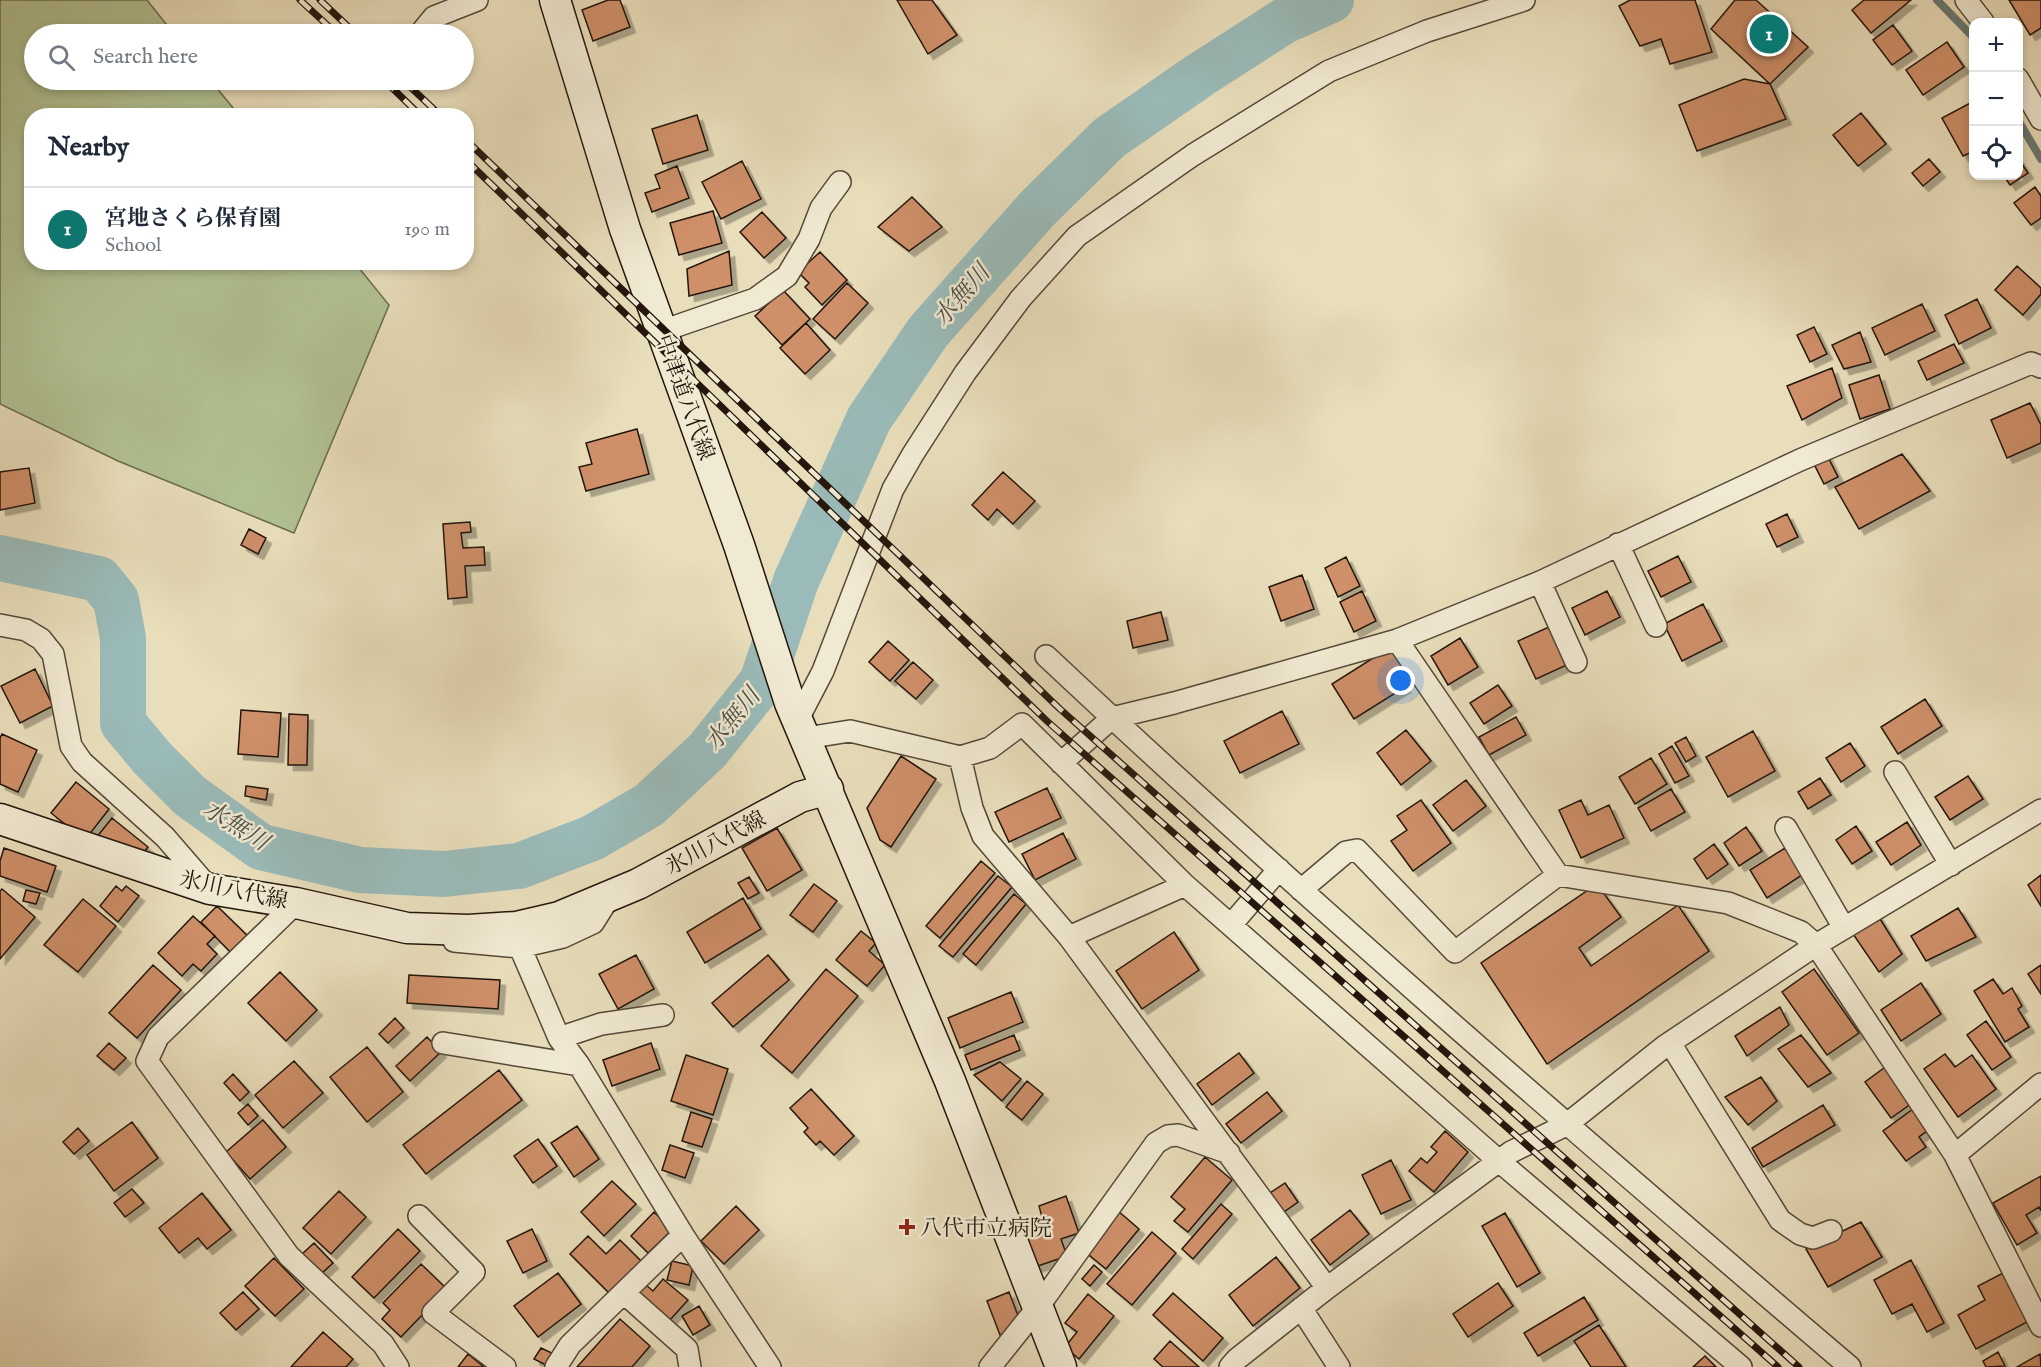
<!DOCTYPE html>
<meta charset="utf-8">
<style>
:root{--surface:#fff;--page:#f6f6f7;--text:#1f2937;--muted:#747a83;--line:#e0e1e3;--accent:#0f766e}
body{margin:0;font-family:"IM FELL English","Noto Serif JP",serif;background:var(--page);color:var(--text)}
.controls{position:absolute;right:18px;top:18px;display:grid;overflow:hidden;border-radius:12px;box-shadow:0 3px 9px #0003}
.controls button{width:54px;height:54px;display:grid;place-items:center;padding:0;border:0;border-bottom:2px solid var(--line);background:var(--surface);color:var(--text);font:30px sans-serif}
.you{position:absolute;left:1401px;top:681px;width:21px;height:21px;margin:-15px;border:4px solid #fff;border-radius:50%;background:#1a73e8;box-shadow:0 0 0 9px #1a73e833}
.badge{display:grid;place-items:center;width:39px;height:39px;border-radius:50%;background:var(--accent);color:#fff;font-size:20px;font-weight:700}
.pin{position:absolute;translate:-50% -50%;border:3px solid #fff;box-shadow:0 2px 6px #0006}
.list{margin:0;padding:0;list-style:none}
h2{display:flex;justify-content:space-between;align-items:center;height:78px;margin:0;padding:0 24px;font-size:26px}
h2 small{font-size:20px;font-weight:400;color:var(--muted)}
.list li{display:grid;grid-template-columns:39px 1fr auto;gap:18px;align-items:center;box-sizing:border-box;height:84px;padding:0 24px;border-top:2px solid var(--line)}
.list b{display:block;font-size:22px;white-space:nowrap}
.list p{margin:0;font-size:20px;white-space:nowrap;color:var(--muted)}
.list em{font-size:20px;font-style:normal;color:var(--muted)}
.icon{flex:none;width:33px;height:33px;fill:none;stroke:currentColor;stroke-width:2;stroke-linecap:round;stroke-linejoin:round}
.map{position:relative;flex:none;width:2041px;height:1367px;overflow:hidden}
.search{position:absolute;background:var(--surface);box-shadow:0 3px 9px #0003;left:24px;top:24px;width:450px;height:66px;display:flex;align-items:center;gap:15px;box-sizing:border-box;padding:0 21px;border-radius:33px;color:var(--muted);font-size:22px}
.panel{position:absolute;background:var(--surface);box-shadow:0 3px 9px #0003;left:24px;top:108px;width:450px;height:162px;border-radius:24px}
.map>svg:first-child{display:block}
</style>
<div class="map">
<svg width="2041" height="1367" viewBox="0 0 2041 1367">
<defs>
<filter id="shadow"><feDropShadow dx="5.5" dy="5.5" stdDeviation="0" flood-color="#0004"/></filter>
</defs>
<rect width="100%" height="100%" fill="#e9debb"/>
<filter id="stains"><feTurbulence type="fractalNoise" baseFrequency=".00333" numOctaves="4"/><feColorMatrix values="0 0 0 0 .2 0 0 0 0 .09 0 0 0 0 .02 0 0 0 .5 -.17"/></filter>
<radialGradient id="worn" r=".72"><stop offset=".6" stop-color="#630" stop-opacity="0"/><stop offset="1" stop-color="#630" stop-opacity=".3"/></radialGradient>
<path fill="#b2c293" stroke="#6b6c50" stroke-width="1.5" d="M0 0H147L174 34H34V80H210L239 115 32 116V262L355 263 389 305 294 533 118 461 0 404Z"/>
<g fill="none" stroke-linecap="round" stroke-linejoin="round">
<path stroke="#6b7974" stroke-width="8" d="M1937 0 1974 38
M2018 120 2041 159"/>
<path stroke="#9abbb9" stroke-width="46" d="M0 558 99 579 116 600 123 638V723L152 758 190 796 261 847 360 870 444 874 519 866 592 838 649 805 707 751 762 682 796 581 869 419 928 332 1037 209 1109 138 1200 75 1284 21 1331 0"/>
</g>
<path fill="#ce8f69" stroke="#24160c" stroke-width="1.5" filter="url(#shadow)" d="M608 0H620L630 27 593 41 582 10Z
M897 0H932L957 35 928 54Z
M1630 0H1695L1712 52 1670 64 1661 39 1640 46 1619 6Z
M1735 0H1756L1808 47 1770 84 1711 29Z
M1864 0H1911L1871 33 1852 10Z
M2009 0H2041V28L2030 35Z
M1893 25 1912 51 1892 65 1873 40Z
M1947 42 1964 67 1923 95 1906 70Z
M1744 79 1770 84 1786 119 1697 151 1679 105Z
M1974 101V151L1963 156 1942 118Z
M1861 113 1886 144 1858 166 1833 135Z
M697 115 708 150 663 164 652 129Z
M2018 158 2028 173 2010 185 2004 176H2018Z
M1929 159 1940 172 1923 186 1912 173Z
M742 161 761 199 721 219 702 182Z
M677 166 689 198 652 212 645 193 660 188 655 175Z
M2035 187 2041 196V218L2031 225 2014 203Z
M912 197 942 227 909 251 878 227Z
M713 211 722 243 679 255 670 223Z
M762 212 786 238 764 258 740 232Z
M729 251 732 285 689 296 687 269Z
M820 252 847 280 822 305 805 287 809 283 798 272Z
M2017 266 2041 288V294L2023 315 1995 290Z
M847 283 868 303 835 339 813 319Z
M783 290 810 319 782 345 755 316Z
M1977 299 1991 328 1959 344 1945 315Z
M1922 304 1935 331 1885 355 1872 328Z
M806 323 830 350 805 374 780 348Z
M1814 327 1827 354 1810 362 1797 335Z
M1860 332 1871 362 1844 369 1832 345Z
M1954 344 1964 363 1927 380 1918 361Z
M1832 368 1842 398 1802 420 1787 386Z
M1879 375 1890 409 1860 419 1849 385Z
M2030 403 2041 425V443L2007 458 1991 420Z
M637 429 649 474 586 491 579 467 592 464 586 443Z
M1825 451 1838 477 1824 484 1811 458Z
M1902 454 1930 491 1859 529 1835 487Z
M29 468 35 503 0 510V472Z
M1003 472 1035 501 1013 524 997 509 988 520 972 505Z
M1787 514 1798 537 1777 547 1766 524Z
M470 522 471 532 461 533 463 548 484 547 485 565 465 566 467 597 448 599 443 524Z
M249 529 266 538 258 554 241 545Z
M1678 556 1691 582 1661 597 1648 571Z
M1346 557 1360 586 1338 597 1325 568Z
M1302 575 1314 609 1281 621 1269 587Z
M1362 591 1376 621 1354 632 1340 602Z
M1607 591 1620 617 1585 635 1572 608Z
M1703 604 1722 641 1682 661 1664 624Z
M1161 612 1168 640 1133 648 1127 621Z
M1551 626 1569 664 1536 679 1518 641Z
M1460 638 1478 667 1448 685 1431 656Z
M888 641 909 660 890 681 869 662Z
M1392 646 1404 666 1395 671 1405 687 1354 719 1332 684Z
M913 662 933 680 916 699 895 681Z
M35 669 53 706 20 723 1 686Z
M1498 685 1512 706 1484 724 1470 703Z
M1925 699 1942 726 1898 754 1881 727Z
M241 710 281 713 278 757 238 754Z
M1282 711 1299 744 1240 773 1224 741Z
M289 714 308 715 307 765H288Z
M1516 717 1526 735 1489 755 1479 737Z
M1406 730 1431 761 1401 785 1377 753Z
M1753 731 1775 771 1728 797 1706 757Z
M2 734 37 750 18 792 0 784V738Z
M1686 737 1696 756 1686 762 1675 743Z
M1850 743 1865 766 1841 782 1826 758Z
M1672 746 1689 776 1675 783 1659 754Z
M901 756 936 779 891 847 880 840 867 808Z
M1651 758 1667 784 1635 804 1619 777Z
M1968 776 1983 799 1950 820 1935 797Z
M1820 778 1831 795 1808 809 1798 792Z
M1466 780 1486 806 1453 831 1433 805Z
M76 782 109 809 85 840 51 813Z
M246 786 268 789 266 800 245 796Z
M1047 788 1061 818 1009 842 995 812Z
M1671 789 1685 812 1651 831 1638 808Z
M1421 800 1451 843 1413 871 1391 841 1407 830 1397 816Z
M1581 800 1588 815 1609 805 1624 838 1581 858 1559 810Z
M112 818 148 847 141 856 96 838Z
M1907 822 1921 845 1891 865 1876 842Z
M1856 826 1872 851 1852 864 1836 840Z
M1746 827 1762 851 1739 866 1724 843Z
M777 828 802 870 767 891 742 848Z
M1063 833 1076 859 1035 880 1022 854Z
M1714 844 1728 864 1707 879 1694 859Z
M4 848 56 866 47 892 0 876V861Z
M1785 848 1802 875 1767 898 1750 870Z
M981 861 995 873 940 938 926 926Z
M2041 875V906L2028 885Z
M998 876 1012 887 953 957 939 946Z
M749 877 759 893 748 899 738 883Z
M814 884 837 901 813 932 790 915Z
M1597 884 1621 917 1579 948 1591 966 1678 905 1709 951 1547 1064 1481 963Z
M116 886 122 891 126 886 139 896 118 922 100 906Z
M2 889 35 917 0 959V891Z
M26 890 40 893 36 904 23 901Z
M1014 894 1026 904 976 965 963 954Z
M743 898 761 929 705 963 687 932Z
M83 899 116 926 78 972 44 945Z
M217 906 251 939 234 956 201 922Z
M1958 908 1976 937 1926 961 1911 936Z
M1877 914 1902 954 1879 972 1851 931Z
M193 916 215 936 207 944 217 954 201 971 193 964 182 976 158 953Z
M861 931 876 943 869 951 885 965 867 986 836 960Z
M1174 932 1199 970 1142 1009 1116 971Z
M636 955 654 989 618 1009 599 974Z
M768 955 789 980 733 1027 712 1003Z
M153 965 181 990 137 1038 109 1013Z
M2041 965V994L2028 974Z
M826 969 858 996 792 1073 761 1046Z
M1814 969 1859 1033 1827 1055 1782 992Z
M280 972 317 1010 286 1041 248 1003Z
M409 975 500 980 498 1009 407 1003Z
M1993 979 2003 994 2012 988 2022 1006 2018 1009 2029 1027 2005 1042 1974 991Z
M1921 983 1941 1014 1901 1041 1881 1010Z
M1011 992 1023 1022 960 1048 948 1018Z
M1780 1007 1789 1025 1747 1056 1735 1036Z
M395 1018 404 1028 388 1043 379 1034Z
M1986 1021 2011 1057 1992 1070 1967 1035Z
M1014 1035 1020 1050 971 1070 965 1055Z
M1801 1035 1831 1073 1808 1087 1778 1049Z
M427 1037 441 1052 410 1081 396 1066Z
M109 1043 126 1058 114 1070 97 1056Z
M651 1043 660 1069 612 1086 603 1060Z
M367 1047 403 1092 367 1122 330 1077Z
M1239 1053 1254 1073 1212 1105 1197 1084Z
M1945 1054 1955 1067 1972 1055 1996 1089 1958 1117 1924 1069Z
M686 1055 728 1069 713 1115 671 1101Z
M294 1061 323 1093 283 1128 255 1095Z
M1000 1062 1021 1079 1002 1101 974 1075Z
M1888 1065 1915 1101 1891 1118 1865 1082Z
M499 1070 522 1100 426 1174 403 1145Z
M233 1074 249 1092 240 1101 224 1083Z
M1761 1077 1777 1101 1748 1125 1725 1097Z
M1027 1081 1043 1094 1022 1120 1006 1107Z
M811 1089 854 1136 834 1155 820 1141 816 1145 804 1132 808 1128 790 1108Z
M1267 1092 1282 1111 1241 1143 1226 1124Z
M248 1104 258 1116 248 1125 238 1113Z
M1823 1105 1835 1125 1763 1167 1752 1148Z
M1913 1109 1928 1130 1919 1137 1926 1147 1906 1161 1883 1131Z
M691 1112 712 1119 702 1147 682 1141Z
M263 1120 286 1147 250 1179 226 1152Z
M132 1122 158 1158 114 1191 87 1155Z
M577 1126 599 1159 574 1177 551 1143Z
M78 1128 89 1141 74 1154 63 1142Z
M1445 1131 1468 1152 1434 1192 1409 1171 1421 1158 1427 1163 1437 1152 1431 1147Z
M538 1139 557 1166 533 1183 514 1156Z
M670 1145 694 1153 685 1178 662 1170Z
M1205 1157 1232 1180 1188 1232 1174 1221 1185 1209 1171 1197Z
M1391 1160 1411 1200 1381 1214 1362 1175Z
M2041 1176V1211L2039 1207 2026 1215 2037 1233 2017 1245 1993 1203Z
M612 1181 636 1204 604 1236 581 1212Z
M1285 1183 1298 1202 1281 1214 1267 1195Z
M132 1189 144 1203 125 1217 114 1203Z
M339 1191 366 1217 331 1254 303 1228Z
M202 1193 231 1230 207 1249 198 1238 179 1253 159 1228Z
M1066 1196 1079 1233 1061 1239 1067 1256 1035 1267 1021 1228 1043 1221 1039 1206Z
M1221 1204 1232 1214 1193 1259 1182 1249Z
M736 1206 759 1230 724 1264 701 1241Z
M1117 1210 1139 1229 1106 1269 1084 1251Z
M1350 1210 1369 1234 1330 1265 1311 1240Z
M654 1212 672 1230 648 1253 631 1236Z
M1505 1213 1540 1273 1517 1287 1482 1226Z
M1861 1222 1882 1257 1828 1287 1806 1249Z
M398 1229 420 1251 374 1298 352 1277Z
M532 1229 547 1261 523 1273 507 1241Z
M1152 1232 1176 1253 1132 1305 1107 1284Z
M588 1236 606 1254 620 1240 642 1262 610 1294 570 1254Z
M314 1243 333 1263 320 1275 301 1255Z
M1276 1257 1300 1288 1253 1326 1229 1295Z
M274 1258 304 1289 275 1316 245 1286Z
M1911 1260 1944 1323 1927 1332 1912 1304 1892 1314 1874 1280Z
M672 1261 693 1266 689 1285 667 1280Z
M421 1264 447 1289 401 1337 382 1319 390 1310 383 1303Z
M1094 1265 1102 1272 1090 1286 1082 1279Z
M558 1273 581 1304 538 1337 514 1306Z
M2003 1273 2029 1321 1976 1349 1958 1315 1985 1300 1978 1286Z
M663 1279 688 1300 669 1321 638 1295 646 1285 653 1291Z
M1498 1283 1513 1306 1468 1337 1453 1314Z
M243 1292 259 1309 236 1330 220 1313Z
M1009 1292 1022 1326 1000 1335 987 1301Z
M1173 1293 1223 1338 1203 1361 1153 1315Z
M1088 1294 1114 1316 1079 1359 1065 1347 1077 1332 1065 1323Z
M1584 1297 1598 1320 1538 1356 1524 1333Z
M699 1306 710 1325 693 1335 682 1316Z
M620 1319 650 1346 632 1367H577Z
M1599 1325 1626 1367H1591L1574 1341Z
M323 1332 353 1359 346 1367H291Z
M1170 1341 1199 1367H1163L1154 1359Z
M541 1348 554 1354 548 1366 534 1359Z
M1998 1352 2005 1366 1986 1367 1983 1361Z
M468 1354 484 1367H458Z
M2040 1354 2041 1367H2017Z
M1705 1356 1716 1367H1693Z"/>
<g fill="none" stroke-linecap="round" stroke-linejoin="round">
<defs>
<path id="street" d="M1966 0 1983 22
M420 34 434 17 477 0
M2018 79 2041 119
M662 331 755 299 787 276 809 239 821 208 840 182
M1618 544 1656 626
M1540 582 1576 662
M0 625 26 630 41 639 53 654 71 746 82 762 165 837 210 889
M1397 640 1558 875
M1046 656C1307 901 1578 1135 1850 1367
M798 719 823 671 893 489 913 454 965 373 1021 298 1077 236 1193 155 1329 71 1427 31 1524 0
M806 738 850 731 960 757 990 748 1022 724 1185 885 1499 1161 1741 1367
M960 757 972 808 983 836 1069 937 1327 1288
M1061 763 1112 718 1174 703 1397 640 1540 582 1800 460 2031 363 2041 367
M1895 772 1951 865
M1786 828 1844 928
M1301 890 1346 852 1357 850 1455 952 1558 875 1728 903 1801 932 1816 945 1955 1155 2041 1326
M296 903 158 1037 147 1061 289 1256 383 1344 398 1367
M1231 925 1279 869
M1069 937 1185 885
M454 941 520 947 563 937 593 923 610 896
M520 947 559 1038 579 1065 683 1235 770 1367
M559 1038 601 1024 663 1015
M443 1043 579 1065
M1670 1043 1780 1220 1800 1234 1813 1238 1831 1231
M1955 1155 2041 1084
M419 1216 474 1272 433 1313 505 1367
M624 1293 687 1349 690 1367
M1301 1308 1339 1367
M556 1367 570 1345 683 1235
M990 1367 1038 1307 1156 1143 1168 1136 1178 1135 1229 1153
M1230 1367 1237 1359 1327 1288 1511 1152 1566 1125 1665 1046 1816 945 2041 810"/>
<path id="secondary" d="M555 0 625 229 739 545 790 703 950 1081 1061 1367
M0 819 210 889 296 903 407 928 468 930 516 927 559 917 638 884 800 797 828 789"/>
</defs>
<use href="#street" stroke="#554838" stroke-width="24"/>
<use href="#secondary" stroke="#24160c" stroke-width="33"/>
<use href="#street" stroke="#f1ead3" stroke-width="21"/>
<use href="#secondary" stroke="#f1ead3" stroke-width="30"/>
<defs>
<path id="rail" d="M300 0 337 34
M320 0 356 34
M384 80 421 116
M403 80 441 116
M466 140 1060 709 1799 1367
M466 160 1048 722 1778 1367"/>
</defs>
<use href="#rail" stroke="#24160c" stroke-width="7"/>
<use href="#rail" stroke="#f1ead3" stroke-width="4.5" stroke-dasharray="14" stroke-linecap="butt"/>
</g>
<path fill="#8f2418" stroke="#f1ead3" stroke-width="2" d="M904 1218h6v6h6v6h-6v6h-6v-6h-6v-6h6z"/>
<g text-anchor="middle" stroke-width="5" stroke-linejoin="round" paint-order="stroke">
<g font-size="22" fill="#24160c" stroke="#f1ead3">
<text transform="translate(686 397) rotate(70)" y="8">中津道八代線</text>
<text transform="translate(715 842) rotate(-28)" y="8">氷川八代線</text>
<text transform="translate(234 889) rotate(12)" y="8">氷川八代線</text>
</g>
<g font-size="22" fill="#24160c" stroke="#f1ead3" text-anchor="start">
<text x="920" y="1235">八代市立病院</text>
</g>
<g font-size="24" font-style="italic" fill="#4d5049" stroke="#f1ead3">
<text transform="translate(961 295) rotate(-49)" y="8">水無川</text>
<text transform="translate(732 719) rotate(-51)" y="8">水無川</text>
<text transform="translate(236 825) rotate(32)" y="8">水無川</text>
</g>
</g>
<rect width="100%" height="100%" filter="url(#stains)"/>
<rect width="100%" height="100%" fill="url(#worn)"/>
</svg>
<div class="controls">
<button>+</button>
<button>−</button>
<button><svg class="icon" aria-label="locate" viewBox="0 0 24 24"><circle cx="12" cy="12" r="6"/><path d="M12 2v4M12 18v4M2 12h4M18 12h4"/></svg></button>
</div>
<div class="you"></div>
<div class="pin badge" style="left:1769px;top:34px">1</div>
<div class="search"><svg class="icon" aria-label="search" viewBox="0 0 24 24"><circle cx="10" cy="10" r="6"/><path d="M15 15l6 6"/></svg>Search here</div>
<section class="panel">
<h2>Nearby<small></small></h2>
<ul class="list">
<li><span class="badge">1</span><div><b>宮地さくら保育園</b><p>School</p></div><em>190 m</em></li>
</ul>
</section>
</div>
